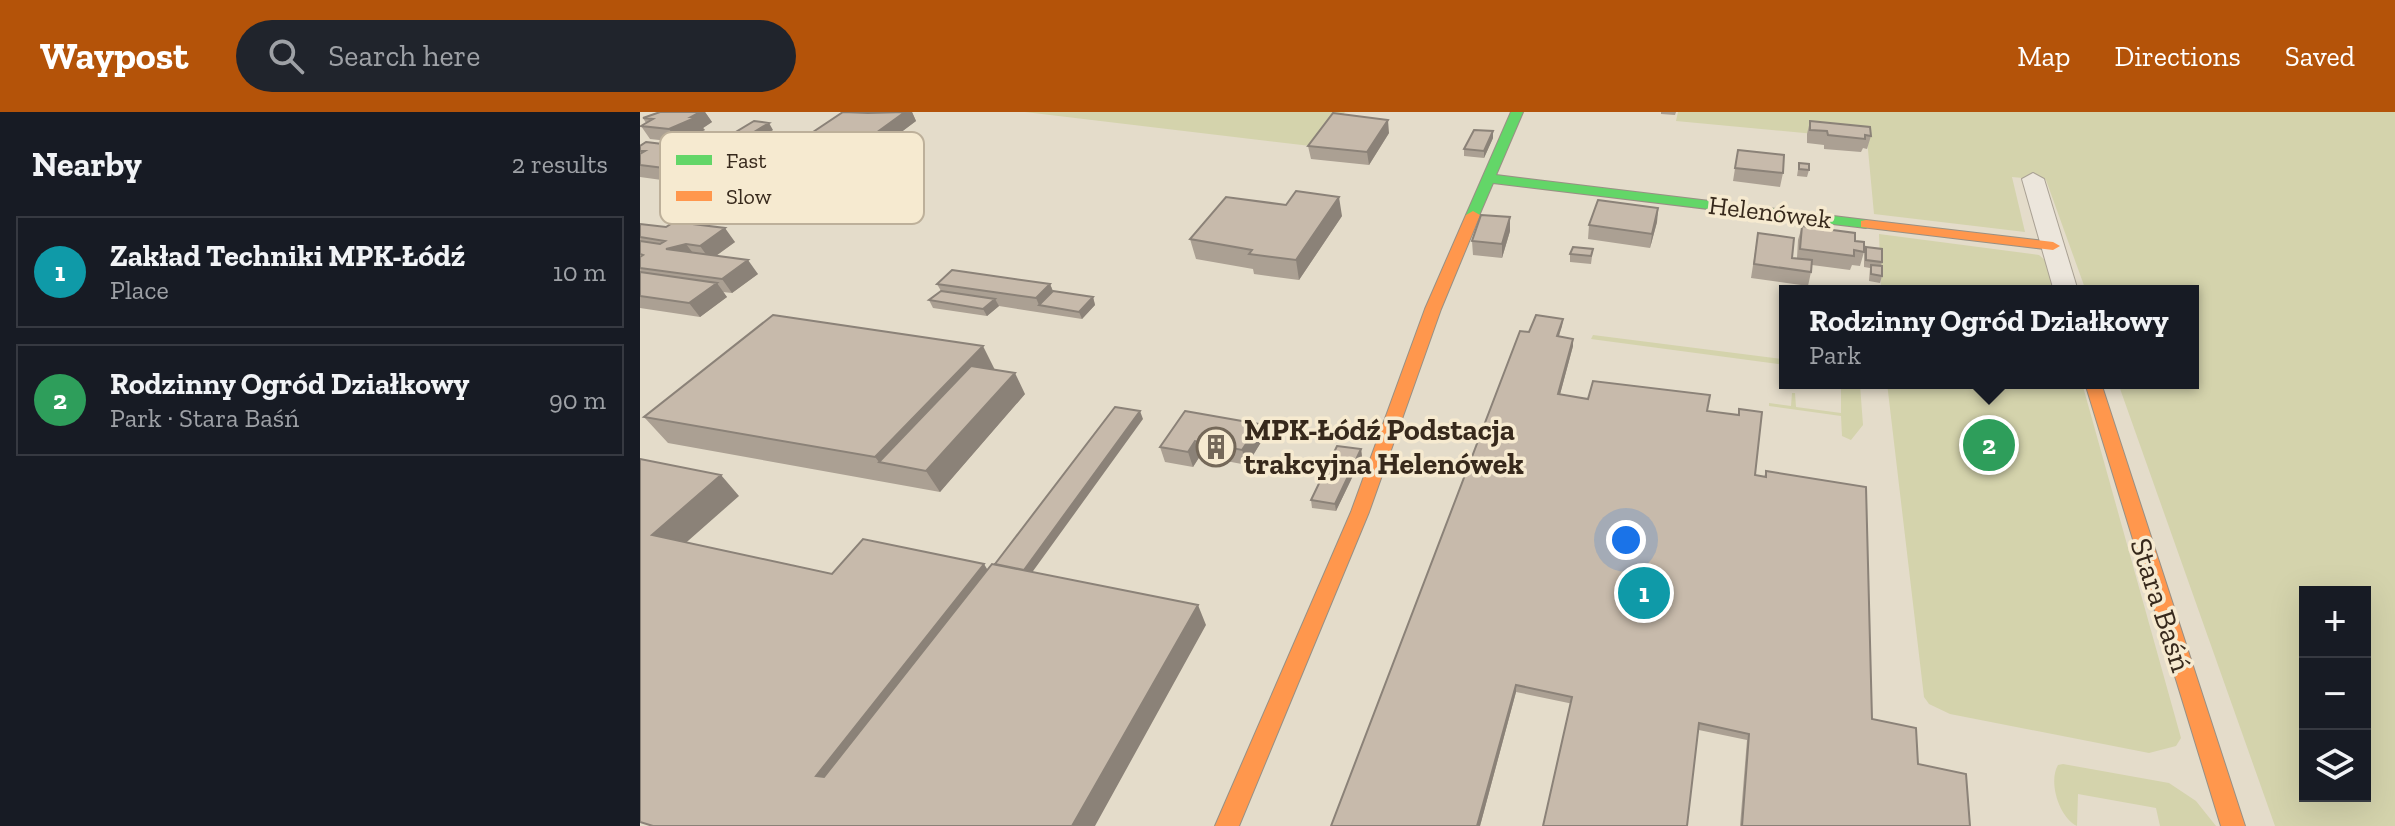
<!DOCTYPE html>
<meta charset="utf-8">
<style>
:root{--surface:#171b24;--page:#20242c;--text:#f1f3f6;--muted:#9ea1a6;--line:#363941;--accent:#b45309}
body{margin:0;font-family:"Zilla Slab",serif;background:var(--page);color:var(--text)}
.controls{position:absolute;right:24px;bottom:24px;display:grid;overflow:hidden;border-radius:0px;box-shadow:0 8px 32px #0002}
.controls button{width:72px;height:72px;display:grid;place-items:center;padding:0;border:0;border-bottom:2px solid var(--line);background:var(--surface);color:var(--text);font:40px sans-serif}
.you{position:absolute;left:986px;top:428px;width:28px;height:28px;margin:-20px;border:6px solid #fff;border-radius:50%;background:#1a73e8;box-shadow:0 0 0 12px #1a73e833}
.badge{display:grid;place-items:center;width:52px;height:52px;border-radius:50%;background:var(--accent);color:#fff;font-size:26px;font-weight:700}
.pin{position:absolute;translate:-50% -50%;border:4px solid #fff;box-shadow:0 2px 8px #0006}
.popup{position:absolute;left:1139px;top:173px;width:420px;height:104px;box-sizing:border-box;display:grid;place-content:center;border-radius:0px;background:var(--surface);filter:drop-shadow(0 2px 6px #0005);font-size:26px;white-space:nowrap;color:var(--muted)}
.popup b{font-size:30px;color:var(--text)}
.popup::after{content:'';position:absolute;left:50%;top:100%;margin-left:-16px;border:16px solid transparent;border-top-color:var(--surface)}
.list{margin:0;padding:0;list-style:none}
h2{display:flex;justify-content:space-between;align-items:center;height:104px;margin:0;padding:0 32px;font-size:34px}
h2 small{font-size:26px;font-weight:400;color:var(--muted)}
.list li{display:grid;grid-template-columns:52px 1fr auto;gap:24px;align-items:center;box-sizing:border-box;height:112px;margin:0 16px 16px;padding:0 16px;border:2px solid var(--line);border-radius:0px}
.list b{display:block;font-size:30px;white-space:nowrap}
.list p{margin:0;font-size:26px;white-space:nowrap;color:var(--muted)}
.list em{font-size:26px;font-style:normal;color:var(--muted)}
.icon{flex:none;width:44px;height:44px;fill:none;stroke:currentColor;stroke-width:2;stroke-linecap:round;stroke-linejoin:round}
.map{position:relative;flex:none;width:1755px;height:714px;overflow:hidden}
header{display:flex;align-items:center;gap:48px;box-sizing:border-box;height:112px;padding:0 40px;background:var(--accent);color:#fff}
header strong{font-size:38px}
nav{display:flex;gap:44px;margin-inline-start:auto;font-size:28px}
.search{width:560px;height:72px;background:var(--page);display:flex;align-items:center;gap:20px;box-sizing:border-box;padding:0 28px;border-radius:44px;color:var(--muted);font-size:30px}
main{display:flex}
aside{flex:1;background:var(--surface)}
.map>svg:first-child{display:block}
</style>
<header>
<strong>Waypost</strong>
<div class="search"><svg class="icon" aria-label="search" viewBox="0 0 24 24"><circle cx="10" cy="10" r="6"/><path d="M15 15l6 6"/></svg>Search here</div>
<nav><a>Map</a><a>Directions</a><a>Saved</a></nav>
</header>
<main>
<aside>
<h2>Nearby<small>2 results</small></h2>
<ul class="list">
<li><span class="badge" style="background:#0f9aa8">1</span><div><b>Zakład Techniki MPK-Łódź</b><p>Place</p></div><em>10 m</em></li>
<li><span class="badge" style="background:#2e9e5b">2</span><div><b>Rodzinny Ogród Działkowy</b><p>Park · Stara Baśń</p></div><em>90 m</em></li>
</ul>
</aside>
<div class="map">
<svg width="1755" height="714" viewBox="0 0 1755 714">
<rect width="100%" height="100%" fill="#e4dcca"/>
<path fill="#d4d3ac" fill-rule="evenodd" d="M385 0H705L679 35Z
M1038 0H1755V714H1635L1478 271H1553V179H1446L1406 68 1372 65 1385 120 1234 102 1227 27 1036 9ZM1665 480H1725V684H1665Z
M1239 122 1399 143 1406 149 1415 179H1241Z
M953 223 1142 247 1143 235 1145 253 951 227Z
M1201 271 1220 273 1223 313 1211 328 1202 324 1201 304 1129 294V291L1151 294 1152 281H1155L1156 295 1201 301Z
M1247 271H1442L1541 626 1536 634 1509 641 1310 602 1289 592 1284 585Z
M1423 652 1529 671 1556 689 1576 714H1520L1516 696 1438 682 1437 714C1419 705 1408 670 1418 653Z"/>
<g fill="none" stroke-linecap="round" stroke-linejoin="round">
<defs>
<path id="street" d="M1393 61 1404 67 1438 179H1414L1382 67Z"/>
<path id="fast" d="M871 0H883L856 63 1226 108 1233 112 1226 116 853 71 838 106H828L826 103Z"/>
<path id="slow" d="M833 99 840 103 801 197 729 400 599 714H575L711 400 785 197 826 103Z
M1226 108 1413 130 1420 134 1413 138 1221 115V109Z
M1445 271H1461L1605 714H1581Z"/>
</defs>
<use href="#street" stroke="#a9a194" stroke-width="2"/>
<use href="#fast" stroke="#989084" stroke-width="2"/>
<use href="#slow" stroke="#989084" stroke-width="2"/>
<use href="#street" fill="#ece6dc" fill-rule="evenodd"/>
<use href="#fast" fill="#63d668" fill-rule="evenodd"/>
<use href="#slow" fill="#ff974d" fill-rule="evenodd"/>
</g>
<path fill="#aba093" d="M20 0H65L72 10 63 16 65 18 38 30 10 27 1 14 6 11 3 6Z
M229 0H272L276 9 236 39 181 33 173 20Z
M1021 0H1036L1035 3 1021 2Z
M1170 9 1231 24 1227 37 1223 36 1221 40 1184 37V33L1167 31V22Z
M133 18 100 38 85 36 81 29Z
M853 19V26L844 46 824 44V37Z
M749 21 729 53 671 47 668 34Z
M0 34 63 46 84 61 65 74 0 65Z
M1098 38 1143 61 1140 75 1093 69Z
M1159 51 1169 58 1167 65 1157 64Z
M1018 96 1017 110 1010 136 948 127 949 113Z
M702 104 659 168 614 162 613 157 556 147 550 127Z
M64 105 70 114 95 130 76 144 118 162 92 181 83 180 87 185 60 205 0 196V112L26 115Z
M1162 114 1215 129 1224 140 1220 154 1212 153 1210 158 1172 153 1171 160 1168 174 1111 166 1118 121 1152 146H1157L1158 128Z
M870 119 862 146 833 143 832 129Z
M1226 135 1242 150 1241 154 1242 164 1240 171 1229 169 1230 156 1224 155V142Z
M953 137 951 152 930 150V142Z
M297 172H410L413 179 453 185 455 193 442 207 359 194 347 204 293 196 289 188 301 179Z
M923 207 922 214 919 224 933 227V234L920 282 948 287 1067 299 1098 303 1099 297 1115 363 1124 365 1126 359 1232 607 1278 652 1330 714H1100L1107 628 876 580 840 714 889 220Z
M385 282 300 380 28 331 4 305Z
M545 299 623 327 607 353 560 344 553 355 525 350 520 335Z
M721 337 722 345 696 399 672 396 671 388Z"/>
<path fill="#8b8278" d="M60 0H65L72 10 63 16 65 18 38 30 29 17Z
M265 0H272L276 9 236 39 229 26Z
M748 8 749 21 729 53 727 40Z
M129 11 133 18 100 38 96 31Z
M853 19V26L844 46V39Z
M56 36 65 49 43 44Z
M76 48 84 61 65 74 56 60Z
M699 85 702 104 659 168 656 148Z
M1018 96 1017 110 1010 136 1012 122Z
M64 105 73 119 53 112Z
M870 105V119L862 146V132Z
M85 116 95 130 70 148 60 134Z
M46 132 57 146 26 137Z
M108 148 118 162 92 181 82 167Z
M77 171 87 185 60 205 49 191Z
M410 172 416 187 399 193 396 186Z
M453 185 455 193 442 207 439 200Z
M355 187 359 194 347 204 343 197Z
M923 207 922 214 916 232 917 224Z
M933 227V234L918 290V282Z
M343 234 356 260 239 350 235 345Z
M375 261 385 282 300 380 286 359Z
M500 299 503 307 383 473 378 465Z
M619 312 623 327 607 353 602 338Z
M555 329 560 344 553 355 548 340Z
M721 337 722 345 696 399 695 392Z
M81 363 99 384 32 443 12 423Z
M344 452 357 473 197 682 176 664Z
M558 493 566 513 455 714H432Z
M876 573V580L840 714H837Z"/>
<path fill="#c7baab" stroke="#8b8278" stroke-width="2" d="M20 0H60L51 5H57L29 17 1 14 13 7 3 6Z
M203 0 228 1 265 0 229 26 173 20Z
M693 1 748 8 727 40 668 34Z
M114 9 129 11 96 31 81 29Z
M1170 9 1230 15 1231 24 1225 23V27L1188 23 1187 19 1170 18Z
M834 18 853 19 844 39 824 37Z
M6 30 56 36 43 44 76 48 56 60 0 53V42L5 39H0V34Z
M1098 38 1144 43 1143 61 1095 56Z
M1159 51 1169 52V58L1159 57Z
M656 79 699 85 656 148 609 142 612 138 550 127 586 85 646 93Z
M958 88 1018 96 1012 122 949 113Z
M45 103 64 105 53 112 85 116 60 134 46 132 26 137 108 148 82 167 0 156V145L3 143 0 142V129L20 132 25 129 0 125V112L26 115Z
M841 103 870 105 862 132 832 129Z
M1162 114 1215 121V129L1224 130V140L1214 138V144L1160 137Z
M1118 121 1154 126 1152 146 1172 148 1171 160 1114 152Z
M933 135 953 137 951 144 930 142Z
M1226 135 1242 137V150L1226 148Z
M1231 153 1242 154V164L1231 162Z
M312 158 410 172 396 186 297 172Z
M0 160 77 171 49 191 0 184Z
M301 179 355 187 343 197 289 188Z
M413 179 453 185 439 200 399 193Z
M133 203 343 234 235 345 4 305Z
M896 203 923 207 917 224 933 227 918 282 948 287 953 269 1070 283 1067 299 1099 303V297L1122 300 1115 363 1126 365V359L1226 375 1232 607 1276 616 1278 652 1326 662 1330 714H1102L1109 622 1059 611 1047 714H903L932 585 876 573 837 714H691L880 219 889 220Z
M331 254 375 261 286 359 239 350Z
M475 295 500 299 384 458 355 452Z
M545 299 619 312 602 338 555 329 548 340 520 335Z
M697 334 721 337 695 392 671 388Z
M0 347 81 363 12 423 192 462 223 427 344 452 176 664 184 665 352 452 558 493 432 714H13L0 710Z"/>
<defs>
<symbol id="building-ring" viewBox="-11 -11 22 22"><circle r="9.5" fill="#f6ead0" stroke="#746859" stroke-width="1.5"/><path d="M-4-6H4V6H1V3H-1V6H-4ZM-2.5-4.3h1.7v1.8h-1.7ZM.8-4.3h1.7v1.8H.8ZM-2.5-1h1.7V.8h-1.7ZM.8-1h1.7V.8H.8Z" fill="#746859"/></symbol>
</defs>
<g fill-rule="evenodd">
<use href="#building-ring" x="554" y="313" width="44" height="44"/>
</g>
<g text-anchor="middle" stroke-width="7" stroke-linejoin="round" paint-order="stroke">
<g font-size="26" fill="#37291c" stroke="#f6ead0">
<text transform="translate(1130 100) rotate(7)" y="9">Helenówek</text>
</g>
<g font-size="30" font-weight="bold" fill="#37291c" stroke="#f6ead0" text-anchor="start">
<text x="604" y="328">MPK-Łódź Podstacja<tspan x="604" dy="34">trakcyjna Helenówek</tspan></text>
</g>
<g font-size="30" fill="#37291c" stroke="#f6ead0">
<text transform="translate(1521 493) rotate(72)" y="10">Stara Baśń</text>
</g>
</g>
<rect x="20" y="20" width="264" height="92" rx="12" fill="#f6ead0" stroke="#bdb09a" stroke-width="2"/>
<rect x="36" y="43" width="36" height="10" fill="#63d668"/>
<rect x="36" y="79" width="36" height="10" fill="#ff974d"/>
<g font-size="22" fill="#37291c">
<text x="86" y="56">Fast</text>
<text x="86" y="92">Slow</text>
</g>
</svg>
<div class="controls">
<button>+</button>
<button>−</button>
<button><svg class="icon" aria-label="layers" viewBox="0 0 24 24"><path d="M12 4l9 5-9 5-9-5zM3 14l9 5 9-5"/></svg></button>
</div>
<div class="you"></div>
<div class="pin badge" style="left:1004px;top:481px;background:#0f9aa8">1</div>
<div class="pin badge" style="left:1349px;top:333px;background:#2e9e5b">2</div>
<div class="popup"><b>Rodzinny Ogród Działkowy</b>Park</div>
</div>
</main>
